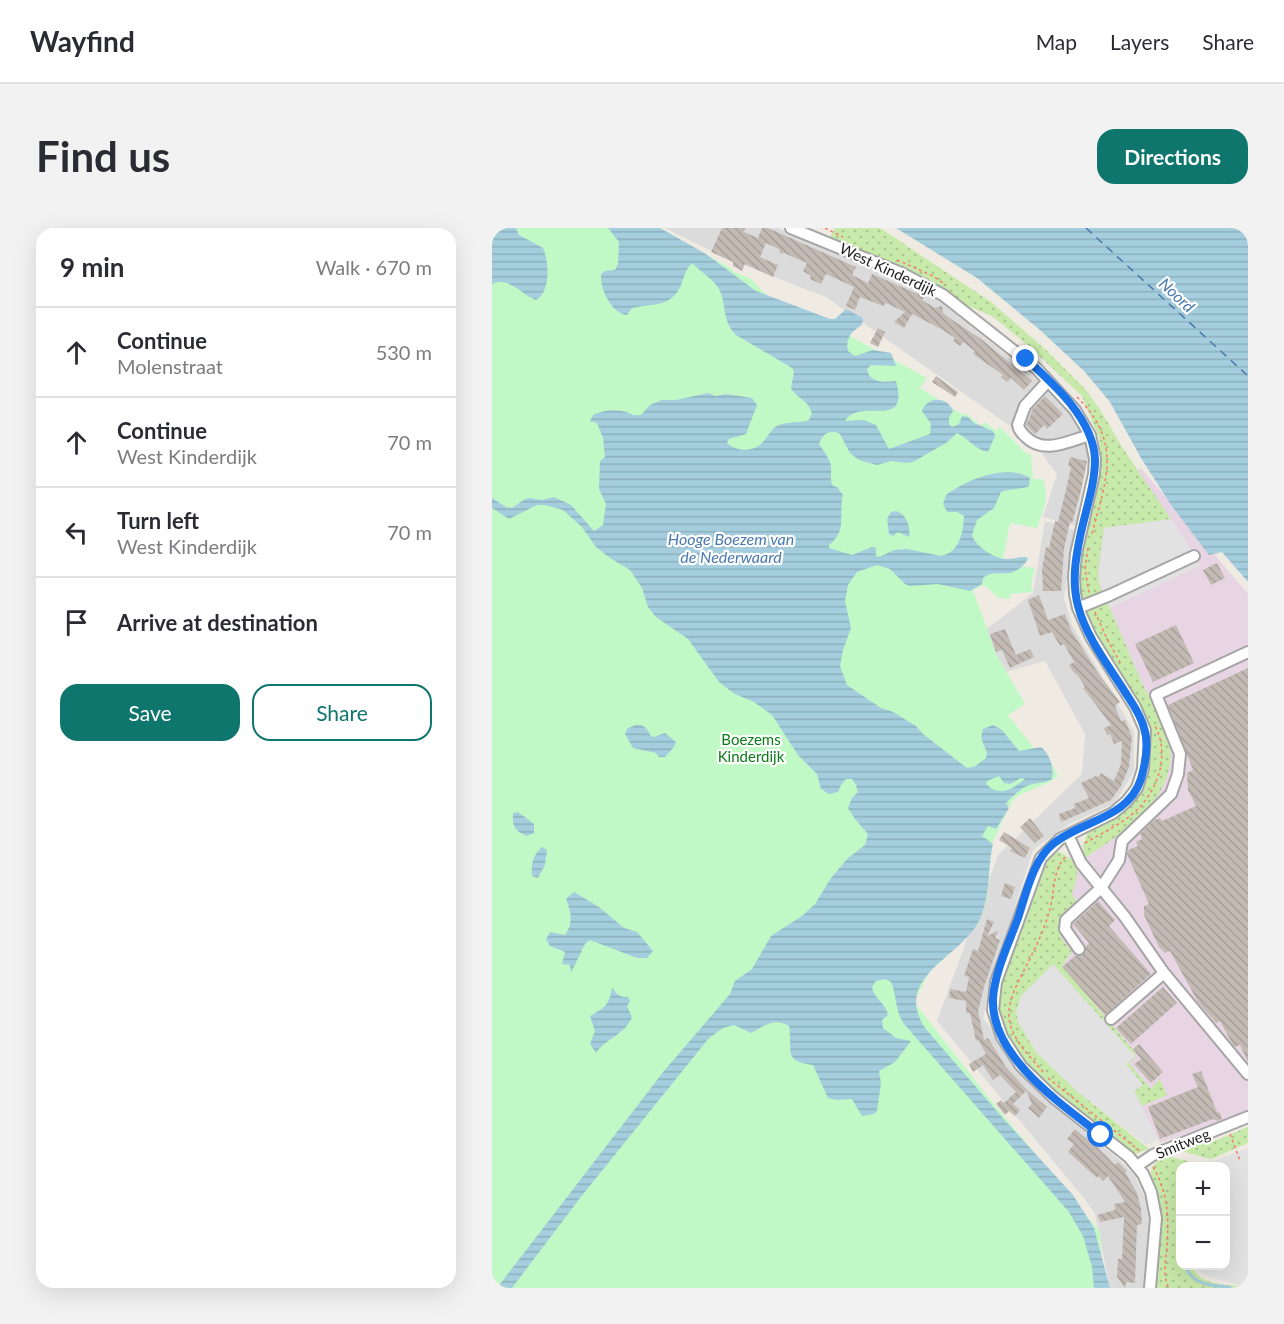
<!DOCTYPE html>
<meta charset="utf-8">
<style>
:root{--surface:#fff;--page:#f2f2f3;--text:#2b2b33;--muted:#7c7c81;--line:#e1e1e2;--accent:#0f766e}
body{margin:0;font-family:Lato,sans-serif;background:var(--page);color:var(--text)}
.controls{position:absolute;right:18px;bottom:18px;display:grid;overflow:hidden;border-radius:12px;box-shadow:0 6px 24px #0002}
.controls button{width:54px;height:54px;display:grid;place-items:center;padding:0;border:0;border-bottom:2px solid var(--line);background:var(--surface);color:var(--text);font:30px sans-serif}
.stop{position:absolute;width:18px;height:18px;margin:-14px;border:4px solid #1a73e8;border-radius:50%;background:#fff}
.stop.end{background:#1a73e8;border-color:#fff;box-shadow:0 2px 6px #0008}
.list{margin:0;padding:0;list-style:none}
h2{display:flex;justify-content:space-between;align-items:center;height:78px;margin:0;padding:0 24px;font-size:26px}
h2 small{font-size:20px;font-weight:400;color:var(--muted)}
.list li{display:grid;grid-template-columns:39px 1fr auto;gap:18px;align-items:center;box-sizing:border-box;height:90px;padding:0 24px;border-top:2px solid var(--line)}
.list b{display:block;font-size:22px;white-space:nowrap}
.list p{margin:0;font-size:20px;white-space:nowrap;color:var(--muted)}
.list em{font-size:20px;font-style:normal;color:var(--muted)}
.actions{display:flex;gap:12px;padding:18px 24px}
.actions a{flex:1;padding:14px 0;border:2px solid var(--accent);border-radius:18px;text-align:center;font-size:21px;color:var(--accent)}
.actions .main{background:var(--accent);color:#fff}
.icon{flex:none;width:33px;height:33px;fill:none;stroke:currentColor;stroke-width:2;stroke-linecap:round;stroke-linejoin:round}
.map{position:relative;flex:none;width:756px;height:1060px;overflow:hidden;border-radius:18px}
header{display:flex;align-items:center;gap:36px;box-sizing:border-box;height:84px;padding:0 30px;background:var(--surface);border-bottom:2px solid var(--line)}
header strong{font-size:28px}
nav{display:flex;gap:33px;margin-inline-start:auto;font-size:21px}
.intro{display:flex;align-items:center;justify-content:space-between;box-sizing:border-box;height:144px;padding:0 36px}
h1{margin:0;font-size:42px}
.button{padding:15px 27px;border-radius:18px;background:var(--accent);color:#fff;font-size:21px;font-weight:700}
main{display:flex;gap:36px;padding:0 36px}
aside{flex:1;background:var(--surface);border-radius:18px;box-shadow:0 6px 24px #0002}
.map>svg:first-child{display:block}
</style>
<header>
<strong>Wayfind</strong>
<nav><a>Map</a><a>Layers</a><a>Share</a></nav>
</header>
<div class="intro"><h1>Find us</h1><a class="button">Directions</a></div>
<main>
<aside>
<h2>9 min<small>Walk · 670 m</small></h2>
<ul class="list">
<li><svg class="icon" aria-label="ahead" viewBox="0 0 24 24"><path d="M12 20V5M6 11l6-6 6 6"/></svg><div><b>Continue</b><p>Molenstraat</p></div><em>530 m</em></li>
<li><svg class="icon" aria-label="ahead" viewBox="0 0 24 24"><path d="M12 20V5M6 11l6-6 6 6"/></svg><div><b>Continue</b><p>West Kinderdijk</p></div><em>70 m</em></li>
<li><svg class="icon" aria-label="left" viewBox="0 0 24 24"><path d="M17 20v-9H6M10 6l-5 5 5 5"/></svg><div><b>Turn left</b><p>West Kinderdijk</p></div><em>70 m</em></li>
<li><svg class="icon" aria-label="arrive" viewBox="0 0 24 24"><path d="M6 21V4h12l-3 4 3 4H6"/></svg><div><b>Arrive at destination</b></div></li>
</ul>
<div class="actions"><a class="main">Save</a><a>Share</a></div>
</aside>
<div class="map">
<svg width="756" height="1060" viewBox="0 0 756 1060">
<defs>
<pattern id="grass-dots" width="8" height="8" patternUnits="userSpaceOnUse" patternTransform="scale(1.5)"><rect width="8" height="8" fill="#c7e9a9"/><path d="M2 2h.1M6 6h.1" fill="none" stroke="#aac791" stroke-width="1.8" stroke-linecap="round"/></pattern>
<pattern id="water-rules" width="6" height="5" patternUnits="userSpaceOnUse" patternTransform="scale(1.5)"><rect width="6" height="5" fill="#a4cedd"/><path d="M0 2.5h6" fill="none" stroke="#8db0bd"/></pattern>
<pattern id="building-back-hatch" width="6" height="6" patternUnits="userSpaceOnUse" patternTransform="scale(1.5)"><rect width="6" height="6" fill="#c3bbb3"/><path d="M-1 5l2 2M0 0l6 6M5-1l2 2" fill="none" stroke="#a7a09a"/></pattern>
</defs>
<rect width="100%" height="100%" fill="#efebe3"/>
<path fill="#dcdbdb" d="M173 0H286L442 69 552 157 590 194 597 225 583 298 551 289 565 246 541 214 334 69 233 30Z
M553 293 583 302 572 370 580 397 642 504V543L623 575 577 596 541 622 507 729 491 790 547 865 631 935 643 948 656 976 659 1060H618L603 986 591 969 445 793 506 627 590 546 593 506 553 433 513 444 492 403 541 365Z"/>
<path fill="#e8d5e4" d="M649 240 756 366V885L755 884 668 915 618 821 547 708 571 646 660 553 658 501 596 374 612 259Z"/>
<path fill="url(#grass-dots)" d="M343 0H388L499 74 552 120 594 162 609 183 630 219 679 291 612 300 606 344 608 358C623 390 636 423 650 455 660 476 674 496 678 519 685 569 629 608 592 630L591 617 598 599 626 585 656 531 657 505 600 404 587 370 589 325 603 268 609 226 607 210 590 168 538 119 500 88 464 73 337 11Z
M568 624C589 635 587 645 580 666L587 678 568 701 569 710 580 724 570 738 642 823 644 829 637 835 659 861 668 851 675 867 650 878 642 863 651 857 634 836 643 829 526 793 545 825 585 863 657 921 641 927 568 868 544 851 506 796 505 768 540 658 558 625Z
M756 899V915L719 931 689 923 714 913 720 914Z
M674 928 708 936 710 938H688V1038H701C705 1057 736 1057 752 1058L745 1060H663C664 1036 669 1009 667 985 666 973 658 953 659 944 660 936 667 932 674 928Z"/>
<path fill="#c0f9c6" d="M0 0H168L240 41V43L259 51 279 72 301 77 435 150 428 160 471 187 473 185 489 198 493 194 504 203 508 199 534 225 539 226 541 251H551C557 272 552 279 545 300L518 295 510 336 543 340 539 357 541 364 518 366V371L507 370 492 357 481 362 504 426 533 476 516 487 548 528 554 525 566 548 558 554 527 567 520 573 500 615 495 671 486 696 468 716 437 744 422 774 492 864 608 1004 612 1060H0Z"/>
<path fill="#e2e2e2" d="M679 291 709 337 618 380 606 351 612 300Z
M561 736 643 828 634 836 651 857 642 863 666 912 654 917 585 863 545 825 533 806 526 793 524 783 529 768Z
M756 920V1060L718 1049 701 1041V1038H734V938L711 937Z"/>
<path fill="url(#water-rules)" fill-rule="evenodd" d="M0 0H24L27 7 51 20C57 33 59 64 44 72 30 67 15 47 0 56Z
M116 0H168L214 26 264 63 338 91H343L354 81 371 90 370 97C360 103 353 110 356 123L363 128 381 122 399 125 404 138 379 137 375 141C378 156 392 154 404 153 418 204 368 168 353 193L372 192 384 197 397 221 438 206 439 196 430 183C435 168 456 168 461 183L457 190V196L460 199 467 196 470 188 476 189 482 195 501 203 503 208 496 224C484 222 476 210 465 205L454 215 421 234 415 235 400 233 385 237 367 232 358 225 348 206C338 201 330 206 327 216 331 222 338 231 339 238 340 246 337 251 341 258L345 259 351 267C346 286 356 303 337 317V320L360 327 380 319 384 320V328L387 329 402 322 415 321 449 328C468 324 471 305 472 288L465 284H455L451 276 454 267C474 252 514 235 538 250L537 258C528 262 518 260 509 264L502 280 485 292 480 307C483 318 503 331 514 331 521 331 527 329 534 329L536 331C519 356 505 338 491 350L490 356 478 363 446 356 418 358 413 356 398 341 385 337 365 344 356 357 353 373 359 400 351 422 348 438 355 457 389 480 401 484 424 498 431 506 475 540 482 539 494 530 495 525C492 516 487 511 491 501L501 497 510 502 527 523 549 519C558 526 562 540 560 551 552 556 543 554 535 558 528 561 520 569 514 575L517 580 504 601 496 598 490 608 501 616C495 642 499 668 487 693 468 730 400 749 433 800L509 888 581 967 602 1000 618 1060H602L600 1039 591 1008 577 984 412 796C403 783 405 768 399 754L393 751 384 753 380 759C382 771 394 775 396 787L390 792 391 800 404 810 419 813 403 834 387 843 389 855 385 883 382 886 370 888 360 871 345 872 336 870 321 837C290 833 301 823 297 798 283 789 272 798 259 805L242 797 231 800 217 810 88 970 20 1060H5L172 843 238 766 243 753 260 741 279 708 310 688 323 676 339 650 356 630 373 617 376 606 363 591 356 580 360 570 366 564 364 557 360 551H354L349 557 346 564 337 566 329 561 325 546 306 527 280 487 262 474 243 466 227 454 196 411 164 389 156 379 150 360 138 342 118 330 104 319 90 299 71 282 53 277H45L17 291 0 280V270L14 279 20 280 33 271 38 270 50 272 62 269 79 277 102 303 111 297 114 276 107 261 108 233 113 229 111 210 105 195 98 193 101 187C110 183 120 181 130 183 138 184 140 189 149 187L158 177 170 172H184L216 165 224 168 234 166 260 170 265 177 254 206 237 211 235 215C244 224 262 224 270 215 276 209 279 200 287 197 296 194 307 194 316 193L320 186C317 172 305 171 299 160L302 144 300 140 244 107C228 91 236 73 225 58 220 51 207 42 200 35 194 41 192 49 189 57 179 80 162 75 140 80L135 87C119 85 108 61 109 46L113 43 123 42 126 36 127 14ZM507 548 512 555 518 556 529 550 533 551C520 561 508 570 494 556L495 553Z
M404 0H756V354L730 324 717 327 679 277 649 230 618 174 592 143 548 102 485 50Z
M404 283C414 286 419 298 417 309L406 304 401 308 397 306 395 291 399 284Z
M143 497C152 496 155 501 159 508L162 509 173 505 184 514 182 519 173 529H167L164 525 141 520 133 506 135 501Z
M26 584 42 596V605L35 608C23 603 20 599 21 585Z
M50 619 55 622 53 637 46 650 40 648C39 636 41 627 50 619Z
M82 664 107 679 132 700 145 704 161 723 155 730H145L98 712 93 716 79 745 78 737 70 736 73 724 58 718 54 711 58 704 73 707C82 694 79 684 74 671Z
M120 760C125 766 128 770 136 769L138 773 135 778 140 789C133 807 114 810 104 825L98 816 103 803 98 788C114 779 117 777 120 760Z"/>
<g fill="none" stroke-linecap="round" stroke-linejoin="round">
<path stroke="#a4cedd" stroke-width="3" d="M685 955 688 966
M693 1038C701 1057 719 1058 738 1059"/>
<path stroke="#4a79ae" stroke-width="1.5" stroke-dasharray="8 6" stroke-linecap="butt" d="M594 0 756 148"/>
</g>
<path fill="url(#building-back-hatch)" d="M230 0H253L252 4 266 10 270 0H276L364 39 360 47 376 55 380 46 424 65 432 69 430 72 443 80 450 78 451 85 456 89 489 111 540 153 532 162 519 150 515 154 509 149 511 147 481 126 483 123 471 114 468 118 461 113 463 110 449 101 420 86 412 100 402 94 413 84 394 75 391 78 368 69 363 82 354 78 362 59 334 46 329 56 318 51 319 48 311 43 315 35 292 25 288 26 287 21 274 15 268 29 286 37 281 49 253 36 250 43 241 38V34L219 24Z
M386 100 393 104 386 119 378 115Z
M444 148 466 164 463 169 440 154Z
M553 168 571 186 555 201 552 197 543 206 534 197 538 189 540 182Z
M578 229 595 233 589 262 580 295 578 294 572 321 569 363H551L550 341 554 319 557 320 563 293 566 294 574 262 579 239 576 238Z
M725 335 733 350 719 357 711 342Z
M547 367 556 392 573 386 579 402 604 442 628 474 623 478 629 493 633 492 640 509 637 539 629 558 619 572 569 594 567 586 583 580 582 576 597 570 589 555 604 548 606 549 609 545 622 553 629 536 630 513 622 516 618 506 615 507 612 500 619 497 591 460 593 459 585 446 584 447 580 442 577 437 582 434 572 416 568 418 560 404 548 408 536 372Z
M684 397 702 435 661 454 643 416Z
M513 401 524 427 538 421 542 429 518 440 510 422 504 424 498 406Z
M756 440V834L748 817 743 819 741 817 728 793 724 795 706 774 678 723 673 725 667 719 652 687V678L657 676 635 626 636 622 646 618 644 614 650 611 648 606 662 592 668 590 670 593 704 578 696 562 695 545 701 542 676 477Z
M538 590 552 608 543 615 528 599Z
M512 604 538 620 533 630 518 623 520 620 507 612Z
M513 655 523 659 519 671 509 668Z
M606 673 623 692 617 698 659 746 613 787 570 739 583 728H588L593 725 594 718 597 715 581 696Z
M495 691 502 694 495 708 506 703 503 710 508 712 492 759 486 783 492 812 496 810 514 839 534 861 555 879 547 890 536 880 540 876 534 863 521 876 528 882 523 888 517 883 513 887 504 876 509 872 512 875 524 864 508 847 501 852 491 837 481 844 477 836 494 826 486 812 484 813 478 785H474V773L457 770 458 761 474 764 477 749 472 748 481 721 486 723Z
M671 759 685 775 639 816 624 800Z
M647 816 671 844 659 855 642 836 649 831 641 821Z
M709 843 725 884 728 885 730 891 725 893 721 891 668 911 656 879 706 859 700 846Z
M583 901 605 919 623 937 626 934 635 943 633 944 645 965 649 981 650 996 645 997 643 1055 634 1054 633 1060 625 1049 626 1031H630L632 989 608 994 605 987 623 982 622 976 633 974 616 948 611 953 607 948 605 950 576 924 582 916 575 911Z"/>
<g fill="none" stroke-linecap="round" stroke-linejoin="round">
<defs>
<path id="minor" d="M299 0 409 45 451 67 545 141 583 182 598 207 603 231 602 246 584 326 582 349 583 366 586 380 599 409 643 479 653 502 651 541 645 560 635 573 621 585 568 611 549 630 504 754 501 782 510 809 529 838 561 869 637 929 651 946 659 964 664 990 658 1060
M556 153 533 178 526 197C527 203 530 205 534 209 552 227 577 213 598 207
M586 380 618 367 702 328
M576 607 589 635 633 689 672 745 756 846
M587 721 573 701 574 692 609 660 627 632 630 613 679 566 686 546 688 526 664 467 756 424
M619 791 672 745
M645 938 661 927 756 889"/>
</defs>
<use href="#minor" stroke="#a5a5a5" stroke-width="14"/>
<path stroke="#fa7b69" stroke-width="1.5" stroke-dasharray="3 3" stroke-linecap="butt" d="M333 0 351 9
M405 32 441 48 454 57
M585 169C631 215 614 251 600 306
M596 320 593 341 597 365
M603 384 615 411 629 436
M593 615C608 606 624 599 638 588 665 567 680 527 662 496
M551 844C539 829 518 810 517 789 516 766 532 745 541 724 548 711 554 695 558 681 563 662 560 643 574 628
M556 850 649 924
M738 906 748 933
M661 939C676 964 677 990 675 1018 674 1031 670 1048 677 1060"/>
<use href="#minor" stroke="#fff" stroke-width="10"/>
</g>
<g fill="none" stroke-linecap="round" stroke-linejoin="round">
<path stroke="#1a73e8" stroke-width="8" d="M534 131C562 156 602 192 603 232 603 257 593 284 588 309 583 333 580 355 586 378 594 409 616 437 633 464 640 475 649 487 652 500 657 515 653 537 649 551 636 591 590 592 561 616 541 632 534 666 526 690 517 715 503 743 501 770 498 828 569 876 609 907"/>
</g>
<g text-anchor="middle" stroke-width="4.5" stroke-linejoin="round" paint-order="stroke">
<g font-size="15" fill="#1e1e1e" stroke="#fff">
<text transform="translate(396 42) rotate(25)" y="5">West Kinderdijk</text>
<text transform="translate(691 916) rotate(-22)" y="5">Smitweg</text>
</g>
<g font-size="15" fill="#0b7c17" stroke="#fff">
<text x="259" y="517">Boezems<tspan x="259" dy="17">Kinderdijk</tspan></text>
</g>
<g font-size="16" font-style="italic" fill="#4a79ae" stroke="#fff">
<text transform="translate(685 67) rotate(43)" y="6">Noord</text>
<text x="239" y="317">Hooge Boezem van<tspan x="239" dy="18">de Nederwaard</tspan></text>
</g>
</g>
</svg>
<div class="controls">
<button>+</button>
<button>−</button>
</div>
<div class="stop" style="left:609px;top:907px"></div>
<div class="stop end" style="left:534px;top:131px"></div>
</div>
</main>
